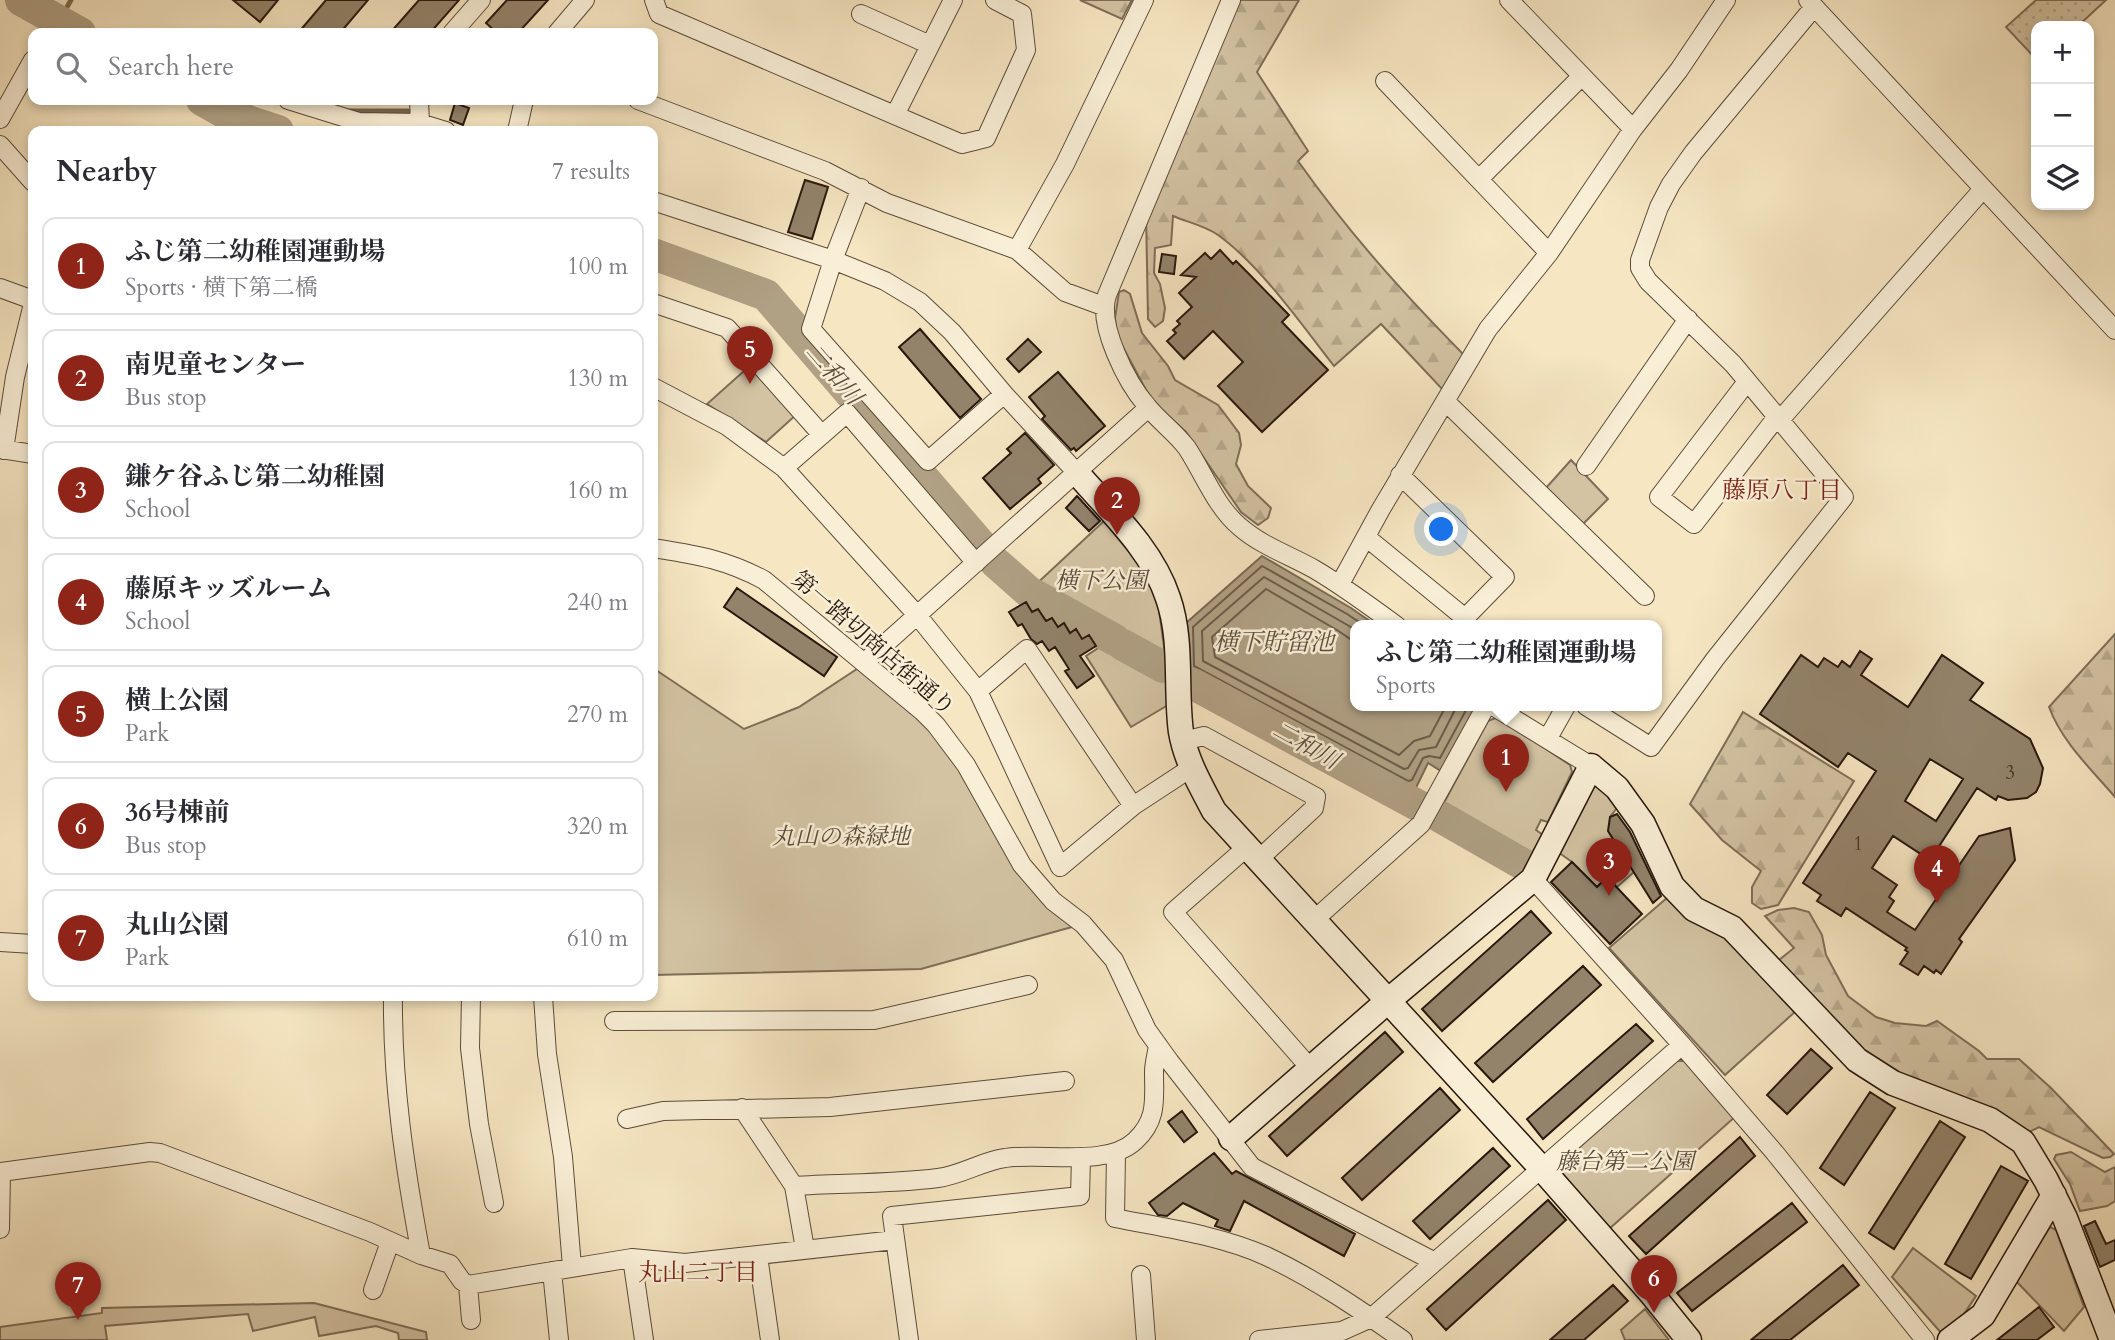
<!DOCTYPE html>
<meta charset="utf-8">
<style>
:root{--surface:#fff;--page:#f7f7f7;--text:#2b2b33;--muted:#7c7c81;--line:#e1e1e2;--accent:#8f2418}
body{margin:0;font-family:Cardo,"Noto Serif JP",serif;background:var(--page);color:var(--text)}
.controls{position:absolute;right:21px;top:21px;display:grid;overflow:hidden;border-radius:14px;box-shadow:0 4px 10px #0003}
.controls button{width:63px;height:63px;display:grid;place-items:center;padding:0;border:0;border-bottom:2px solid var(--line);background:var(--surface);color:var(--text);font:35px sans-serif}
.you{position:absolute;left:1442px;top:530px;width:24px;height:24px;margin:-18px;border:5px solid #fff;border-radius:50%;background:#1a73e8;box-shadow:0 0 0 10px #1a73e833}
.badge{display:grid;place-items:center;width:46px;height:46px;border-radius:50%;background:var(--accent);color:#fff;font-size:23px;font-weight:700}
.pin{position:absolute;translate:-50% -58px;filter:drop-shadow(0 2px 4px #0008)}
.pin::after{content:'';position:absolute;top:37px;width:24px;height:21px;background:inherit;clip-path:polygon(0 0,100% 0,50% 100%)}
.popup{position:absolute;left:1350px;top:620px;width:312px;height:91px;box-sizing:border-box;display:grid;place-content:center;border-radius:14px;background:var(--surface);filter:drop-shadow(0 2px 5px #0005);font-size:23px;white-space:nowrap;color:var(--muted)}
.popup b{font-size:26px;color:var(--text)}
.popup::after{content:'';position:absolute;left:50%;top:100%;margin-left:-14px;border:14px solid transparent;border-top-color:var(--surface)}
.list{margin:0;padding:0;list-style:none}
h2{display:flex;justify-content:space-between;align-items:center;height:91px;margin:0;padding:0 28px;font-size:30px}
h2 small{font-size:23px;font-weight:400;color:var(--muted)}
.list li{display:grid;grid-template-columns:46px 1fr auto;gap:21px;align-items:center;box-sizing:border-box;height:98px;margin:0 14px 14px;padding:0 14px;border:2px solid var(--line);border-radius:14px}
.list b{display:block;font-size:26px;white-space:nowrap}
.list p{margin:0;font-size:23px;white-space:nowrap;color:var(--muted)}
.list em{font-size:23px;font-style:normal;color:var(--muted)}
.icon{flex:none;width:38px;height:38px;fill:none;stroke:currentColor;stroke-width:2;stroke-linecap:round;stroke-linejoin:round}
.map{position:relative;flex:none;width:2115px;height:1340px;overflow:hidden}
.search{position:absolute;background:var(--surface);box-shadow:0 4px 10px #0003;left:28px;top:28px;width:630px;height:77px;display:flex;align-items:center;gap:18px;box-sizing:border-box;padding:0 24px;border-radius:14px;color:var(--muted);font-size:26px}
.panel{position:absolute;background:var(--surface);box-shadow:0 4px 10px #0003;left:28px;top:126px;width:630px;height:875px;border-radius:14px}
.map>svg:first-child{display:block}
</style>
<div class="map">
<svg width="2115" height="1340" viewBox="0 0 2115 1340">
<defs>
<pattern id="grass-dots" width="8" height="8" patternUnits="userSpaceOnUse" patternTransform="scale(1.75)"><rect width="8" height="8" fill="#d3c3a3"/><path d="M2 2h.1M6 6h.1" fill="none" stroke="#b5a78b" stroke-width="1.8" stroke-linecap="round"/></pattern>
<pattern id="forest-firs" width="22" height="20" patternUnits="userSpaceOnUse" patternTransform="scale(1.75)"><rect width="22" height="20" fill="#d3c3a3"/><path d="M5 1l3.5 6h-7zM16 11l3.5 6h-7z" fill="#b5a78b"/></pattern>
</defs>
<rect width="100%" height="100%" fill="#f6e6c2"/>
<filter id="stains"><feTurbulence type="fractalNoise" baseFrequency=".00286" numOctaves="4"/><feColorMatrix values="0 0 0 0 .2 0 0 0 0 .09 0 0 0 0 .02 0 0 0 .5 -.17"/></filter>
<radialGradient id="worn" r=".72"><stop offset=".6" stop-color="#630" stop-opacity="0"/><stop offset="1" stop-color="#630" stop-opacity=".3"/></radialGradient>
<path fill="url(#grass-dots)" stroke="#7e6d58" stroke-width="2" d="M2036 0H2106L2078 26H2036V59L2006 27Z"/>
<path fill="url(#forest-firs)" stroke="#7e6d58" stroke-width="2" d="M1080 0H1132L1122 19Z
M1239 0H1299L1257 72 1308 151 1298 161C1349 233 1402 292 1464 355L1442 389 1381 324 1334 366C1301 324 1261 266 1218 235 1206 226 1187 222 1173 216L1171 245 1155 248 1154 273 1160 284 1165 308 1163 321 1155 327 1148 319 1146 213Z
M1124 290 1130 294 1142 333 1168 366 1175 380 1218 405 1239 433 1241 445 1236 464 1248 486 1271 508 1268 518 1258 525 1241 512 1186 432 1152 401 1117 336 1115 318 1119 292Z
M2115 634V797C2091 769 2062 742 2049 707Z
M1743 712 1854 781 1778 905 1761 909 1752 903V887L1761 871 1722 840 1690 804Z
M1794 908 1809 912 1822 935 1826 955 1848 996 1876 1017 1895 1023 1926 1026 1937 1021 1979 1051 1987 1059H2019L2051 1088 2114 1154 2110 1157 2103 1158 2039 1127 2023 1135 1919 1084 1861 1051 1779 960 1794 948 1765 916 1778 910Z
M2071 1152 2105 1172 2115 1167V1201L2107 1206 2080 1211 2070 1184 2054 1159 2056 1155Z"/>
<path fill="#d3c3a3" stroke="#7e6d58" stroke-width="2" d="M753 363 797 414 766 442 707 404Z
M1571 460 1608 499 1583 524 1546 488Z
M1104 521 1143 569 1158 603 1166 661 1031 589Z
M1106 643 1166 676 1168 705 1131 727 1086 656Z
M860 667 917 714 943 744 1049 907 1072 927 921 969 653 975V668L744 729 799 707Z
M1498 717 1570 765 1572 772 1548 822 1541 820 1536 830 1543 835 1528 860 1439 812 1488 721Z
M1593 781 1620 804 1610 817 1634 872 1617 887 1607 877 1597 887 1572 862 1558 852Z
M1668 897 1730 934 1797 1010 1725 1075 1609 948Z
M1677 1061H1686L1736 1116 1609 1229 1557 1175V1167Z
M2050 1227 2056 1230 2084 1307 2064 1331 2016 1281Z
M1913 1248 1976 1296 1962 1317 1943 1335 1892 1277Z
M314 1303 426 1332 427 1340H399L398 1333 376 1326 319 1336 315 1317 253 1331 248 1314 105 1326 107 1340H0V1327L102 1313V1308Z
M1645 1309 1669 1340H1625L1621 1330Z"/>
<path fill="#b0a084" stroke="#7a6954" stroke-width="2" d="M1262 556 1351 608 1377 626H1356V706H1471L1474 711 1441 771 1428 763 1414 792 1188 672 1185 624Z"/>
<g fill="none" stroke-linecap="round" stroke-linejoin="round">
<path stroke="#6c5c48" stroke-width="2" d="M1365 626 1347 614 1262 566 1193 627 1194 666 1408 781 1412 780 1423 758 1429 756 1440 758 1465 712 1466 706
M1356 630 1264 577 1202 631 1203 661 1404 769 1408 768 1419 750 1436 747 1457 706
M1356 643 1337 630 1266 589 1212 637 1215 657 1399 755 1414 741 1430 736 1446 706"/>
<path stroke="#7a6954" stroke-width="5" d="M59 21 71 0
M348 111H408"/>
<path stroke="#b0a084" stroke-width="32" d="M21 0 80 33
M202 100 227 114 278 131
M653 254 766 295 980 544
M996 563 1029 592 1115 640
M1123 645 1163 667
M1193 684 1419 806
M1439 816 1521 863"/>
</g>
<path fill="#93836b" stroke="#28170d" stroke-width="2" fill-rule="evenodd" d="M233 0H278L260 22Z
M326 0H368L340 33H298Z
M419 0H459L430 33H390Z
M507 0H548L518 33H497L486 23Z
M455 103 469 108 463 125 450 120Z
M805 180 828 187 812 239 788 232Z
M1220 250 1233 264 1236 261 1249 274 1289 315 1282 322 1328 370 1262 432 1218 386 1243 362 1213 331 1184 359 1167 341 1176 333 1173 330 1180 324 1177 321 1192 307 1179 293 1196 277 1181 275 1205 253 1211 259Z
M1162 254 1176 256 1174 274 1159 272Z
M920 329 981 399 960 418 899 347Z
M1028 339 1041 352 1019 372 1007 359Z
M1058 372 1105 426 1076 451 1074 448 1071 450 1042 419 1045 416 1029 397Z
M1025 433 1054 465 1038 479 1041 483 1010 509 983 478 1011 453 1007 449Z
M1077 496 1100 521 1089 531 1066 508Z
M737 588 837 657 824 676 724 607Z
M1026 602 1032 612 1038 609 1046 621 1052 618 1058 627 1064 623 1070 633 1076 629 1082 639 1089 635 1096 646 1080 656 1094 676 1077 688 1065 671 1069 669 1055 647 1049 651 1042 641 1037 644 1031 639 1022 624 1018 626 1009 612Z
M1860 651 1872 659 1861 675 1908 707 1942 655 1983 683 1970 700 2030 739 2043 768 2040 784 2036 792 2027 798 2008 800 1998 796 1996 800 1977 788 1930 860 1893 836 1872 868 1897 885 1889 897 1894 901 1887 912 1915 930 1979 836 2010 828 2015 860 1959 939 1962 942 1941 974 1936 970 1934 973 1924 966 1918 975 1900 964 1908 952 1905 950 1907 948 1846 908 1841 916 1817 901 1821 895 1803 883 1876 771 1848 753 1838 767 1760 714 1801 655 1818 667 1824 658 1838 667 1842 661 1850 667ZM1930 759 1963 779 1936 821 1905 801Z
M1617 814 1630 832 1661 896 1653 903 1608 831 1610 817Z
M1572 862 1597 887 1607 877 1642 914 1610 944 1551 882Z
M1531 911 1551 933 1442 1031 1422 1009Z
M1583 966 1601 985 1493 1082 1475 1063Z
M1636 1024 1653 1041 1543 1139 1527 1119Z
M1385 1032 1403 1052 1287 1156 1269 1136Z
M1811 1049 1832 1068 1787 1114 1767 1095Z
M1440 1088 1460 1110 1362 1200 1342 1178Z
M1870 1092 1895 1108 1844 1185 1820 1168Z
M1182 1111 1197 1132 1184 1142 1168 1122Z
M1940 1121 1965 1137 1894 1249 1869 1233Z
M1740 1137 1755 1156 1646 1254 1629 1236Z
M1493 1148 1510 1166 1430 1239 1413 1221Z
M1214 1153 1232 1174 1236 1171 1355 1234 1344 1256 1244 1201 1230 1231 1215 1226 1218 1220 1183 1203 1167 1216 1158 1215 1149 1203Z
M2001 1166 2028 1181 1971 1279 1945 1264Z
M1548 1200 1566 1220 1446 1330 1427 1309Z
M1792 1203 1807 1222 1692 1311 1677 1293Z
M2095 1221 2106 1244 2115 1240V1260L2100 1267 2084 1226Z
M1843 1265 1859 1285 1790 1340H1751Z
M1613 1285 1628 1301 1584 1340H1550Z
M2039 1307 2054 1327 2037 1340H1997Z"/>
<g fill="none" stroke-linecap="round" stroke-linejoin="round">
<defs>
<path id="street" d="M654 0 659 14 962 144 986 138 1026 50 1022 14 995 0
M1231 0 1107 295C1097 325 1127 383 1147 406 1159 421 1175 432 1187 448 1204 474 1216 507 1240 527 1262 546 1289 555 1314 569 1343 586 1370 606 1397 626
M1509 0 1633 129
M1808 0 2115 330
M861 14 930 45
M452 33 481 0
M557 33 585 0
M1385 81 1549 253
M288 100 359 122 420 123 446 131
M638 100 825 171 887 203 1017 250 1065 292 1103 306
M895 115 953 0
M0 119 33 60
M417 131 420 123 419 100
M517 131 524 100
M0 145 33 182
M1479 179 1582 76
M861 188 833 260 811 329 928 461 1004 394
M653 201 833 260 885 281 920 302 952 332 1004 394 1077 473
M1017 250 1065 164 1144 0
M0 288 33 300
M653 303 727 328 822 435
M1746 383 1659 497 1694 524 1776 418
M653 387 727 426 784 468 917 615 978 691 1060 867 1133 806 1191 768
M1446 402 1645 596
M1779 421 1983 189
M0 449 33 454
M4 450 15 377 33 304
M1586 466 1688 319
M784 468 847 413 976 563
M1366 537 1465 618 1505 577 1400 475
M653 548C696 555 725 559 764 580L922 711 936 725 966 765 1022 865 1053 901 1083 924 1114 960 1147 1030 1170 1062 1252 1167 1435 1262
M1340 584 1381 509 1488 329 1549 253 1633 129 1679 70 1726 0
M865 662 1148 408
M978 691 1027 649 1133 806
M1493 706 1591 766
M1586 706 1651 747 1715 659 1844 497 1733 364 1648 281 1640 268V260L1659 207 1671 184 1693 153 1814 7
M1548 738 1566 706
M1183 741 1204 736 1316 797 1314 808 1259 859
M1247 847 1173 912 1311 1069
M1533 879 1682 1045 1775 1153 1925 1340
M1314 920 1421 824 1486 706
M0 942 33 944
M393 996C392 1083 405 1169 421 1255
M471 996 470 1048 479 1124 494 1203
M543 996 547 1054 563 1157 572 1267
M614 1021 874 1020 1028 985
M742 1108 794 1186 805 1249
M627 1119 663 1111 830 1107 1065 1081
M1116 1153 1115 1218C1165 1228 1219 1235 1266 1256 1315 1279 1359 1309 1403 1340
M794 1186C842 1183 891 1184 938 1178 962 1175 982 1161 1005 1158 1042 1152 1106 1168 1135 1141 1158 1120 1154 1099 1154 1072 1154 1063 1157 1054 1158 1045
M0 1229 1 1172 150 1152 160 1153 370 1232 421 1255 450 1264 462 1281 468 1285 632 1258 685 1263 895 1240
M758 1256 770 1340
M632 1258 644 1340
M552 1271 559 1340
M1141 1275 1146 1340
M468 1285 471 1320
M373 1290 390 1242
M909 1340 892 1216 1080 1196 1081 1157
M1259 1340 1342 1331 1371 1318 1682 1045"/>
<path id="secondary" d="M1077 473C1110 511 1152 549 1168 598 1183 641 1175 688 1181 732 1186 761 1201 786 1214 811L1542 1169 1651 1293 1689 1340
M1231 1138 1389 1000 1533 879 1591 766 1617 788 1643 824 1672 886 1694 909 1732 928 1857 1060 1893 1083 1990 1120 2023 1142 2046 1180 2065 1218 2112 1340
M1950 1340 1983 1315 2054 1195"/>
</defs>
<use href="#street" stroke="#5c4b3a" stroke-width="20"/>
<use href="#secondary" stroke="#28170d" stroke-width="27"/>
<use href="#street" stroke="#f9efd7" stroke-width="18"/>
<use href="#secondary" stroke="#f9efd7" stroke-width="24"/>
</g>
<g text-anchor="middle" stroke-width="5" stroke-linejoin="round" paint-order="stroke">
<g font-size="19" fill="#433224">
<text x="2010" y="779">3</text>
<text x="1858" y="850">1</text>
</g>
<g font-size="23" font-style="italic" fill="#5b4b3a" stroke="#f9efd7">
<text x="1101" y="588">横下公園</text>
<text x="841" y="844">丸山の森緑地</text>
<text x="1625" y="1169">藤台第二公園</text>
</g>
<g font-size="23" fill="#28170d" stroke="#f9efd7">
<text transform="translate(874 643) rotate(41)" y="8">第一踏切商店街通り</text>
</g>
<g font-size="24" font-style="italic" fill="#5e4e3d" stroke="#f9efd7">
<text transform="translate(834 374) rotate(49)" y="8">二和川</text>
<text x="1274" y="650">横下貯留池</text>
<text transform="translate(1306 745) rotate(29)" y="8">二和川</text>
</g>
<g font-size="24" fill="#7a1f14" stroke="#f9efd7">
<text x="1782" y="498">藤原八丁目</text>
<text x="698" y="1280">丸山二丁目</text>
</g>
</g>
<rect width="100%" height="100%" filter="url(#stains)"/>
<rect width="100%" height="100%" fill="url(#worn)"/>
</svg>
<div class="controls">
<button>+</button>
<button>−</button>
<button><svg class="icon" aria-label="layers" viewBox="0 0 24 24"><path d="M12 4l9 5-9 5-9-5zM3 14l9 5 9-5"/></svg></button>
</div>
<div class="you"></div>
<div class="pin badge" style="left:1506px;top:792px">1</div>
<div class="popup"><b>ふじ第二幼稚園運動場</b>Sports</div>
<div class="pin badge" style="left:1117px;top:535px">2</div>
<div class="pin badge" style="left:1609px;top:896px">3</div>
<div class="pin badge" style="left:1937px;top:903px">4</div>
<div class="pin badge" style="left:750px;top:384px">5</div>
<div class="pin badge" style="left:1654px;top:1313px">6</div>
<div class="pin badge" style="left:78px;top:1320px">7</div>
<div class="search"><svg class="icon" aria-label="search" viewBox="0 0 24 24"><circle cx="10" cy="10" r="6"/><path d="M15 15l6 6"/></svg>Search here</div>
<section class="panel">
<h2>Nearby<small>7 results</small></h2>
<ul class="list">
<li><span class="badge">1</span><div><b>ふじ第二幼稚園運動場</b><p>Sports · 横下第二橋</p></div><em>100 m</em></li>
<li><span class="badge">2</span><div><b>南児童センター</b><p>Bus stop</p></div><em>130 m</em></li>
<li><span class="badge">3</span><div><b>鎌ケ谷ふじ第二幼稚園</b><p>School</p></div><em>160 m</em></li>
<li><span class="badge">4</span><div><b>藤原キッズルーム</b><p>School</p></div><em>240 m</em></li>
<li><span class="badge">5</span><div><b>横上公園</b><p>Park</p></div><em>270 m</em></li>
<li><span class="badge">6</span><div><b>36号棟前</b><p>Bus stop</p></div><em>320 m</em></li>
<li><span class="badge">7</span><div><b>丸山公園</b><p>Park</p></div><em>610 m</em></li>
</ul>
</section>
</div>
